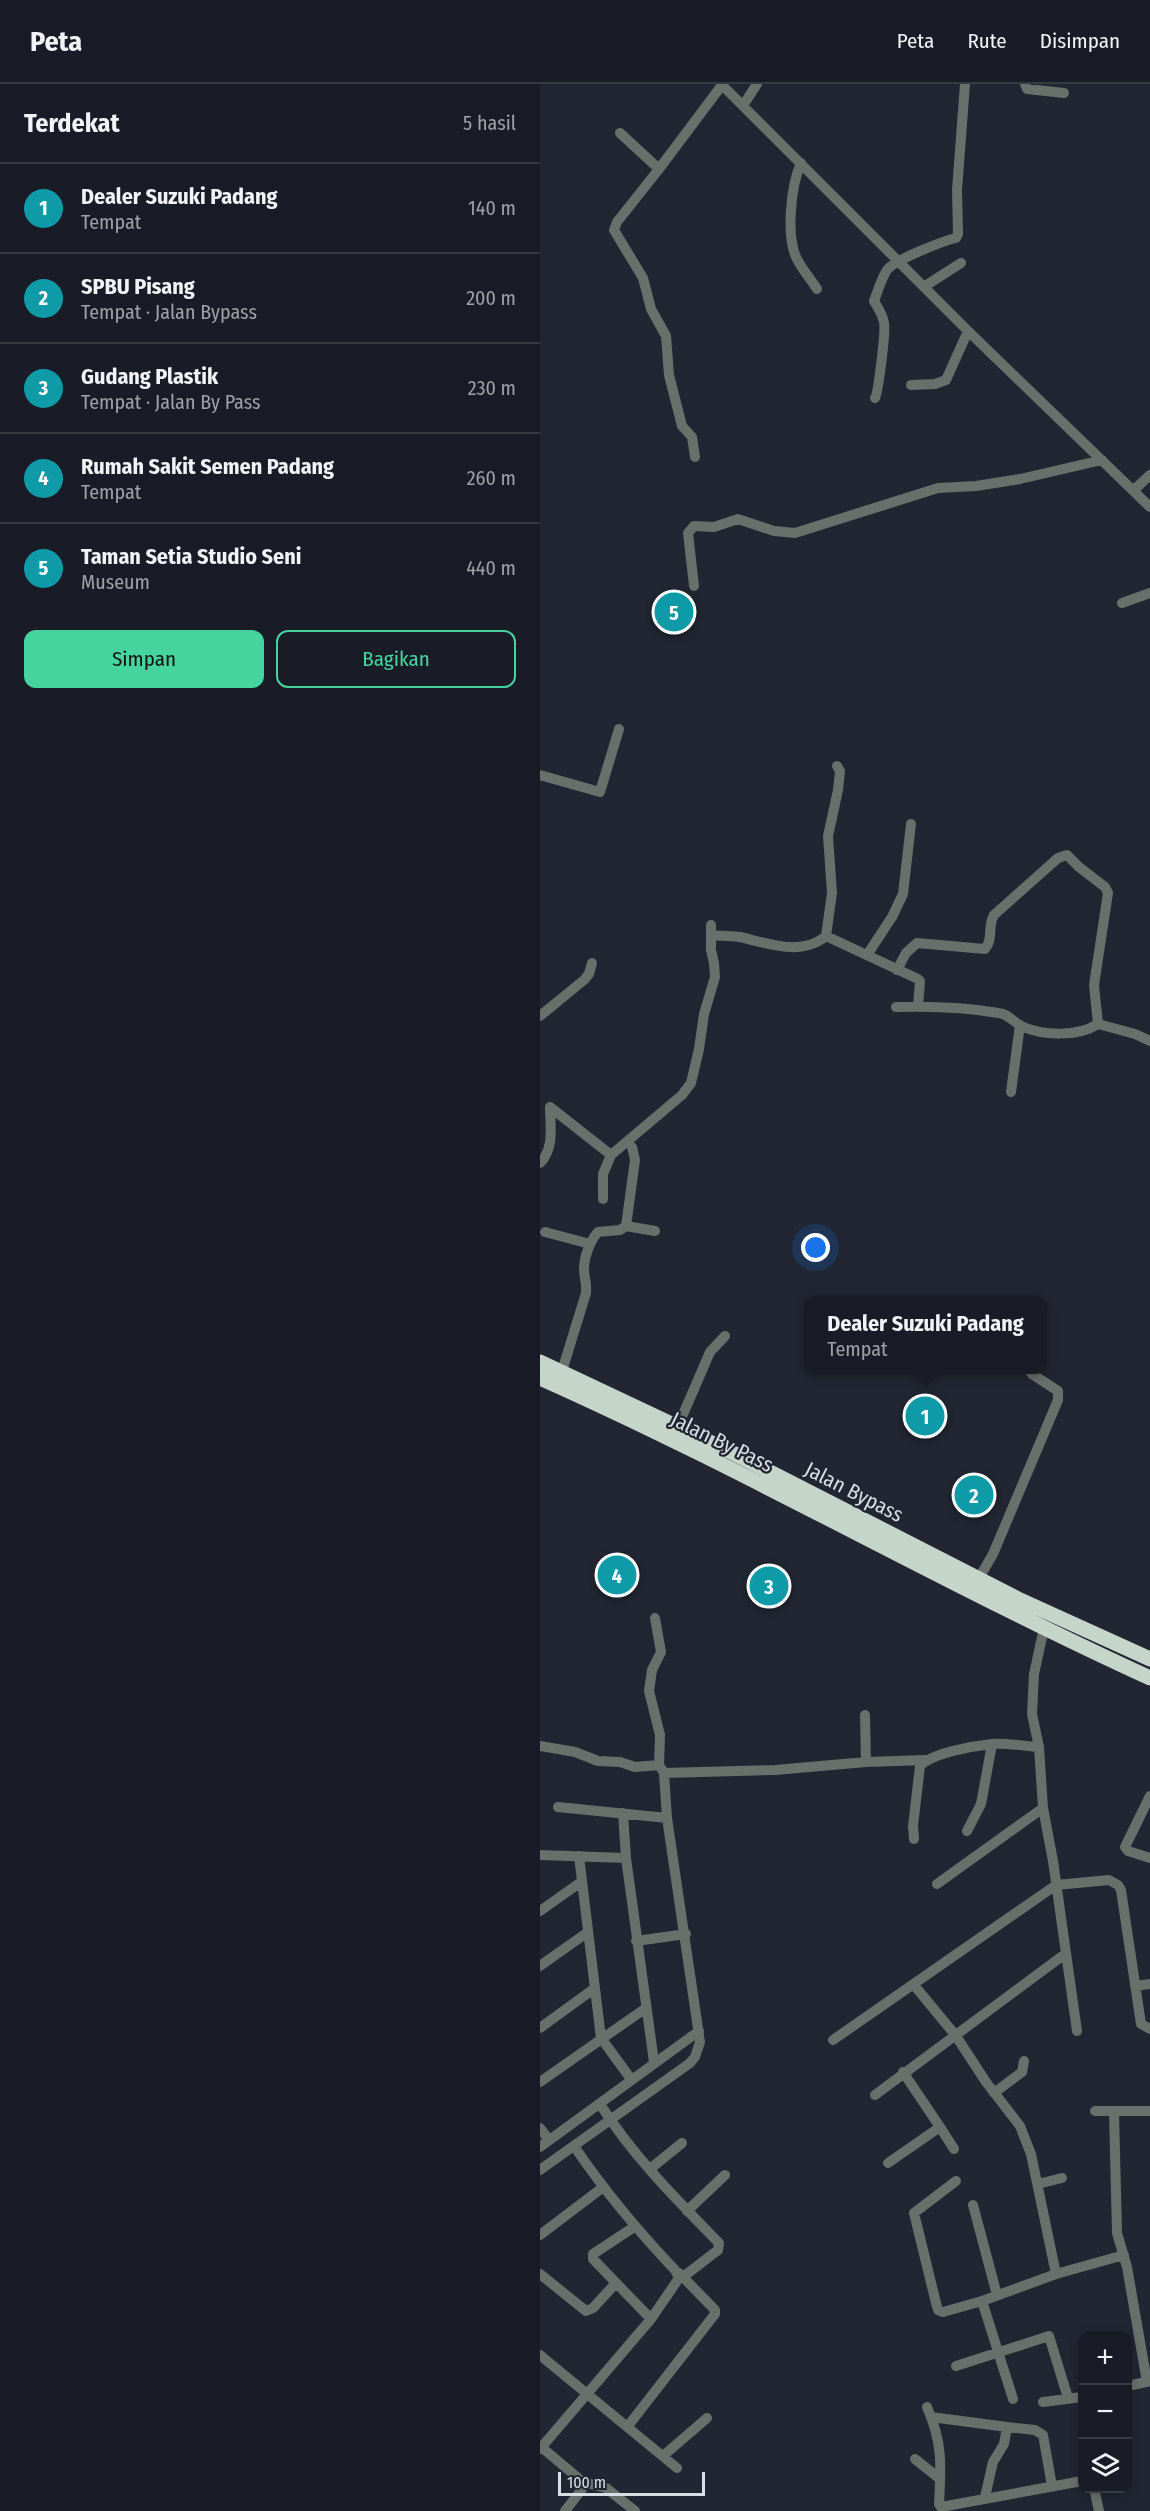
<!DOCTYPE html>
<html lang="id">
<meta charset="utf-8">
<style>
:root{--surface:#191c26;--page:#22252e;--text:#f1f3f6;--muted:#9fa1a7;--line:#373a43;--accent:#46d49e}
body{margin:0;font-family:"Fira Sans Condensed",sans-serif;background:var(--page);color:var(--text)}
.controls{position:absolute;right:18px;bottom:18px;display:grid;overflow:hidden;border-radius:12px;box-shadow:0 3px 9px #0003}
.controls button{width:54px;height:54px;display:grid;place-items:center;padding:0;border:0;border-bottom:2px solid var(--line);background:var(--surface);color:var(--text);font:30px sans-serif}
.scale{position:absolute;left:18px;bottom:15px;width:147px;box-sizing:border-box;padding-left:6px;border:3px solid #d9dde5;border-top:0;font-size:16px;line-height:21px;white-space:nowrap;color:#d9dde5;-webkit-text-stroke:4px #212632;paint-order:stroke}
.you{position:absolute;left:276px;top:1164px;width:21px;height:21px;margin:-15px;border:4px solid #fff;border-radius:50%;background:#1a73e8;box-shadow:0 0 0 9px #1a73e833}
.badge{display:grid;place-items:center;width:39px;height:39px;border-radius:50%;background:var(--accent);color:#fff;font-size:20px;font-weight:700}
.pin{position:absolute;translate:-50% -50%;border:3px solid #fff;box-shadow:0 2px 6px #0006}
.popup{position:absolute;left:264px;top:1212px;width:243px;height:78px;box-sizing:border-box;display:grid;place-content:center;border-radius:12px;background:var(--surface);filter:drop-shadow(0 2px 4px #0005);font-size:20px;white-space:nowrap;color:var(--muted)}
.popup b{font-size:22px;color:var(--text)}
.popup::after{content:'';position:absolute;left:50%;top:100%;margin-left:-12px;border:12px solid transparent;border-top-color:var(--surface)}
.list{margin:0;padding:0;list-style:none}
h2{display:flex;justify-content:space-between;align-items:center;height:78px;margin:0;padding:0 24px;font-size:26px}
h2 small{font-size:20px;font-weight:400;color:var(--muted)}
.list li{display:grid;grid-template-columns:39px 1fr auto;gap:18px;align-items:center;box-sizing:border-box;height:90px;padding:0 24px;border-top:2px solid var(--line)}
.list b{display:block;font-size:22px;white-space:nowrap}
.list p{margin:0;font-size:20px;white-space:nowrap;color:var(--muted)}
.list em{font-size:20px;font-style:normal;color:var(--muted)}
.actions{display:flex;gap:12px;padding:18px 24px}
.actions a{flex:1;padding:14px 0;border:2px solid var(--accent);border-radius:12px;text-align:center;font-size:21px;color:var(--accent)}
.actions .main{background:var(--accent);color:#111}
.icon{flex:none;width:33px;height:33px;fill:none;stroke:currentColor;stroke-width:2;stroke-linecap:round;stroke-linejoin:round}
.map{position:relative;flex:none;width:610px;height:2427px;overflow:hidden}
header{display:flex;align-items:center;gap:36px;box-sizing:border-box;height:84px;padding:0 30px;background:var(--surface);border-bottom:2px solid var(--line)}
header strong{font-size:28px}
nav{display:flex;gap:33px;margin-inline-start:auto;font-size:21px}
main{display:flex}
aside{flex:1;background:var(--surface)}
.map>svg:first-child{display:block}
</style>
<header>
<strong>Peta</strong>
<nav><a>Peta</a><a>Rute</a><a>Disimpan</a></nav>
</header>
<main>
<aside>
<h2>Terdekat<small>5 hasil</small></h2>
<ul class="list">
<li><span class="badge" style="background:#0f9aa8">1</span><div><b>Dealer Suzuki Padang</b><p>Tempat</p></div><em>140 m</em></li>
<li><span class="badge" style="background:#0f9aa8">2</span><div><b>SPBU Pisang</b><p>Tempat · Jalan Bypass</p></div><em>200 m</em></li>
<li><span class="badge" style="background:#0f9aa8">3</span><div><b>Gudang Plastik</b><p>Tempat · Jalan By Pass</p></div><em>230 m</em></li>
<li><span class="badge" style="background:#0f9aa8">4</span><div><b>Rumah Sakit Semen Padang</b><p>Tempat</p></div><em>260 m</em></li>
<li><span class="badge" style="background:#0f9aa8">5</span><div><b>Taman Setia Studio Seni</b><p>Museum</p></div><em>440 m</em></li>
</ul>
<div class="actions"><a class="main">Simpan</a><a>Bagikan</a></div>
</aside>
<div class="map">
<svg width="610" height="2427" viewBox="0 0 610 2427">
<rect width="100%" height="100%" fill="#212632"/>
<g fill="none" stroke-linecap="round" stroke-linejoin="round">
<path stroke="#696f6a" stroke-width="10" d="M181 0 428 247 610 423
M485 0 487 5 524 9
M204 20 217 0
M80 49 119 85
M261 79C251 101 246 150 256 173 261 184 270 194 277 205
M385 202 421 179
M371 301 395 300 406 296 428 247
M335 314C338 310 346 247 344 239 343 231 338 224 334 217 338 207 341 195 347 186 354 176 403 157 416 154L418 150 417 106 425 0
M155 373 152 353 142 342 129 291 126 252 111 225 103 194 74 146 77 138 119 85 182 1
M594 406 610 391
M154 502 148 449 154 442 174 443 198 435 234 447 255 449 398 404 436 402 480 395 562 376
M582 519 610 509
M0 691 60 708 79 645
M172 851C181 852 191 852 200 853 227 859 261 873 286 852L378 895 380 897 378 922
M286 852 292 809 288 752 298 706 300 687 297 682
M327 871 352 833 363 810 371 740
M357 886 366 869 377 859 445 865C454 855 447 842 454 831L518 774 527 771 539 783 565 803 568 809 554 901 558 940
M356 923C391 922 424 923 458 929 469 930 472 937 481 942 503 952 538 953 558 940L595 950 610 957
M0 932 44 896 49 890 52 879
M471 1008 480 941
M10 1023 71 1071
M0 1079C15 1064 10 1042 10 1023
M63 1115V1090L71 1071 142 1011 151 999 159 965 164 930 175 893 174 879 171 866V841
M86 1142 115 1147
M5 1148 50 1160
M22 1287 46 1209C47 1199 44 1193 44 1185 44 1173 50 1157 58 1148L80 1146 86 1142 95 1076 92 1063
M138 1342 170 1268 185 1252
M438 1496 453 1470 518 1316V1307L492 1290 489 1286
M115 1534 121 1568 112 1586 109 1607 120 1651 119 1681
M504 1544 494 1590 492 1630 499 1663 503 1724 513 1777 537 1947
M325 1631 326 1678 386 1676
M0 1662 35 1668 58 1677 80 1678 95 1683 119 1681 124 1689 127 1734 160 1958 155 1973 150 1979 0 2086
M124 1689 235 1686 326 1678
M610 1712 585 1763 588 1767 610 1774
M18 1723 127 1734
M83 1729 86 1774 114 1978
M427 1747 441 1720 452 1660
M374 1755 373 1742 380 1682C392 1669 433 1662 452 1660 467 1659 484 1662 499 1663
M0 1771 86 1774
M39 1772 61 1954 91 1995
M397 1800 503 1724
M0 1827 41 1798
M96 1857 146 1850
M0 1882 48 1848
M374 1901 416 1952 446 1998 480 2042 491 2070 516 2190
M595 1902 610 1900
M0 1944 55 1904
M293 1956 516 1801 569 1796 578 1801 581 1806 601 1940 610 1945
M0 1998 106 1924
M454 2009 482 1988 484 1977
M335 2011 525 1870
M60 2020C92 2071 137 2116 179 2159L178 2166 143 2193
M555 2027H610
M574 2028 577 2149 587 2183 607 2298
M400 2043 414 2065
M0 2044 9 2056
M0 2063 159 1947
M348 2079 400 2043 363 1988
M110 2085 142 2059
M416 2097 374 2129 396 2219 398 2226 403 2228 442 2217 516 2190 584 2171
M498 2100 522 2094
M433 2121 457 2211
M147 2127 185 2091
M94 2143 53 2170V2175L111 2235
M0 2151 62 2104
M0 2190 46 2227 53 2224 75 2200
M442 2217 473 2315
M0 2271 137 2384
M416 2282 509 2252 528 2314
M588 2302 610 2297
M503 2318 542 2313
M387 2323C403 2360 401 2381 399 2420L401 2423 542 2397
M391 2333 467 2343
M88 2342 175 2230V2226L139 2189
M0 2362 43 2398 42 2405 25 2427
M0 2365 111 2235 139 2194 135 2186C96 2145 66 2109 34 2062
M123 2372 167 2334
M375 2375 400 2395
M43 2398 66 2404 95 2427
M554 2404 559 2427
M445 2413 453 2378 464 2360 467 2343 495 2346 503 2351 512 2402"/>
<path stroke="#c6d5c9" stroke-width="15" d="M0 1278 195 1370 478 1515 610 1575
M0 1294C207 1386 404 1500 610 1594"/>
</g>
<g text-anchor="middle" stroke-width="4.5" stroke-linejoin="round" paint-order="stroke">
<g font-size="21" fill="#d9dde5" stroke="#212632">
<text transform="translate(182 1358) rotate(26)" y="7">Jalan By Pass</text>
<text transform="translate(314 1408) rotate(27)" y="7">Jalan Bypass</text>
</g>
</g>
</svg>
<div class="controls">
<button>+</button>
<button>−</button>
<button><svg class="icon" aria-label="layers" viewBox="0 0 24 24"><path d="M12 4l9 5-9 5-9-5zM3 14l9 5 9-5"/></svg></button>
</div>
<div class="scale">100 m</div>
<div class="you"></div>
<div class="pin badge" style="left:385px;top:1332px;background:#0f9aa8">1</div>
<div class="popup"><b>Dealer Suzuki Padang</b>Tempat</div>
<div class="pin badge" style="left:434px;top:1411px;background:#0f9aa8">2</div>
<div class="pin badge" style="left:229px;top:1502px;background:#0f9aa8">3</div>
<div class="pin badge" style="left:77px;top:1491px;background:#0f9aa8">4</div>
<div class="pin badge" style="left:134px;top:528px;background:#0f9aa8">5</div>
</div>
</main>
